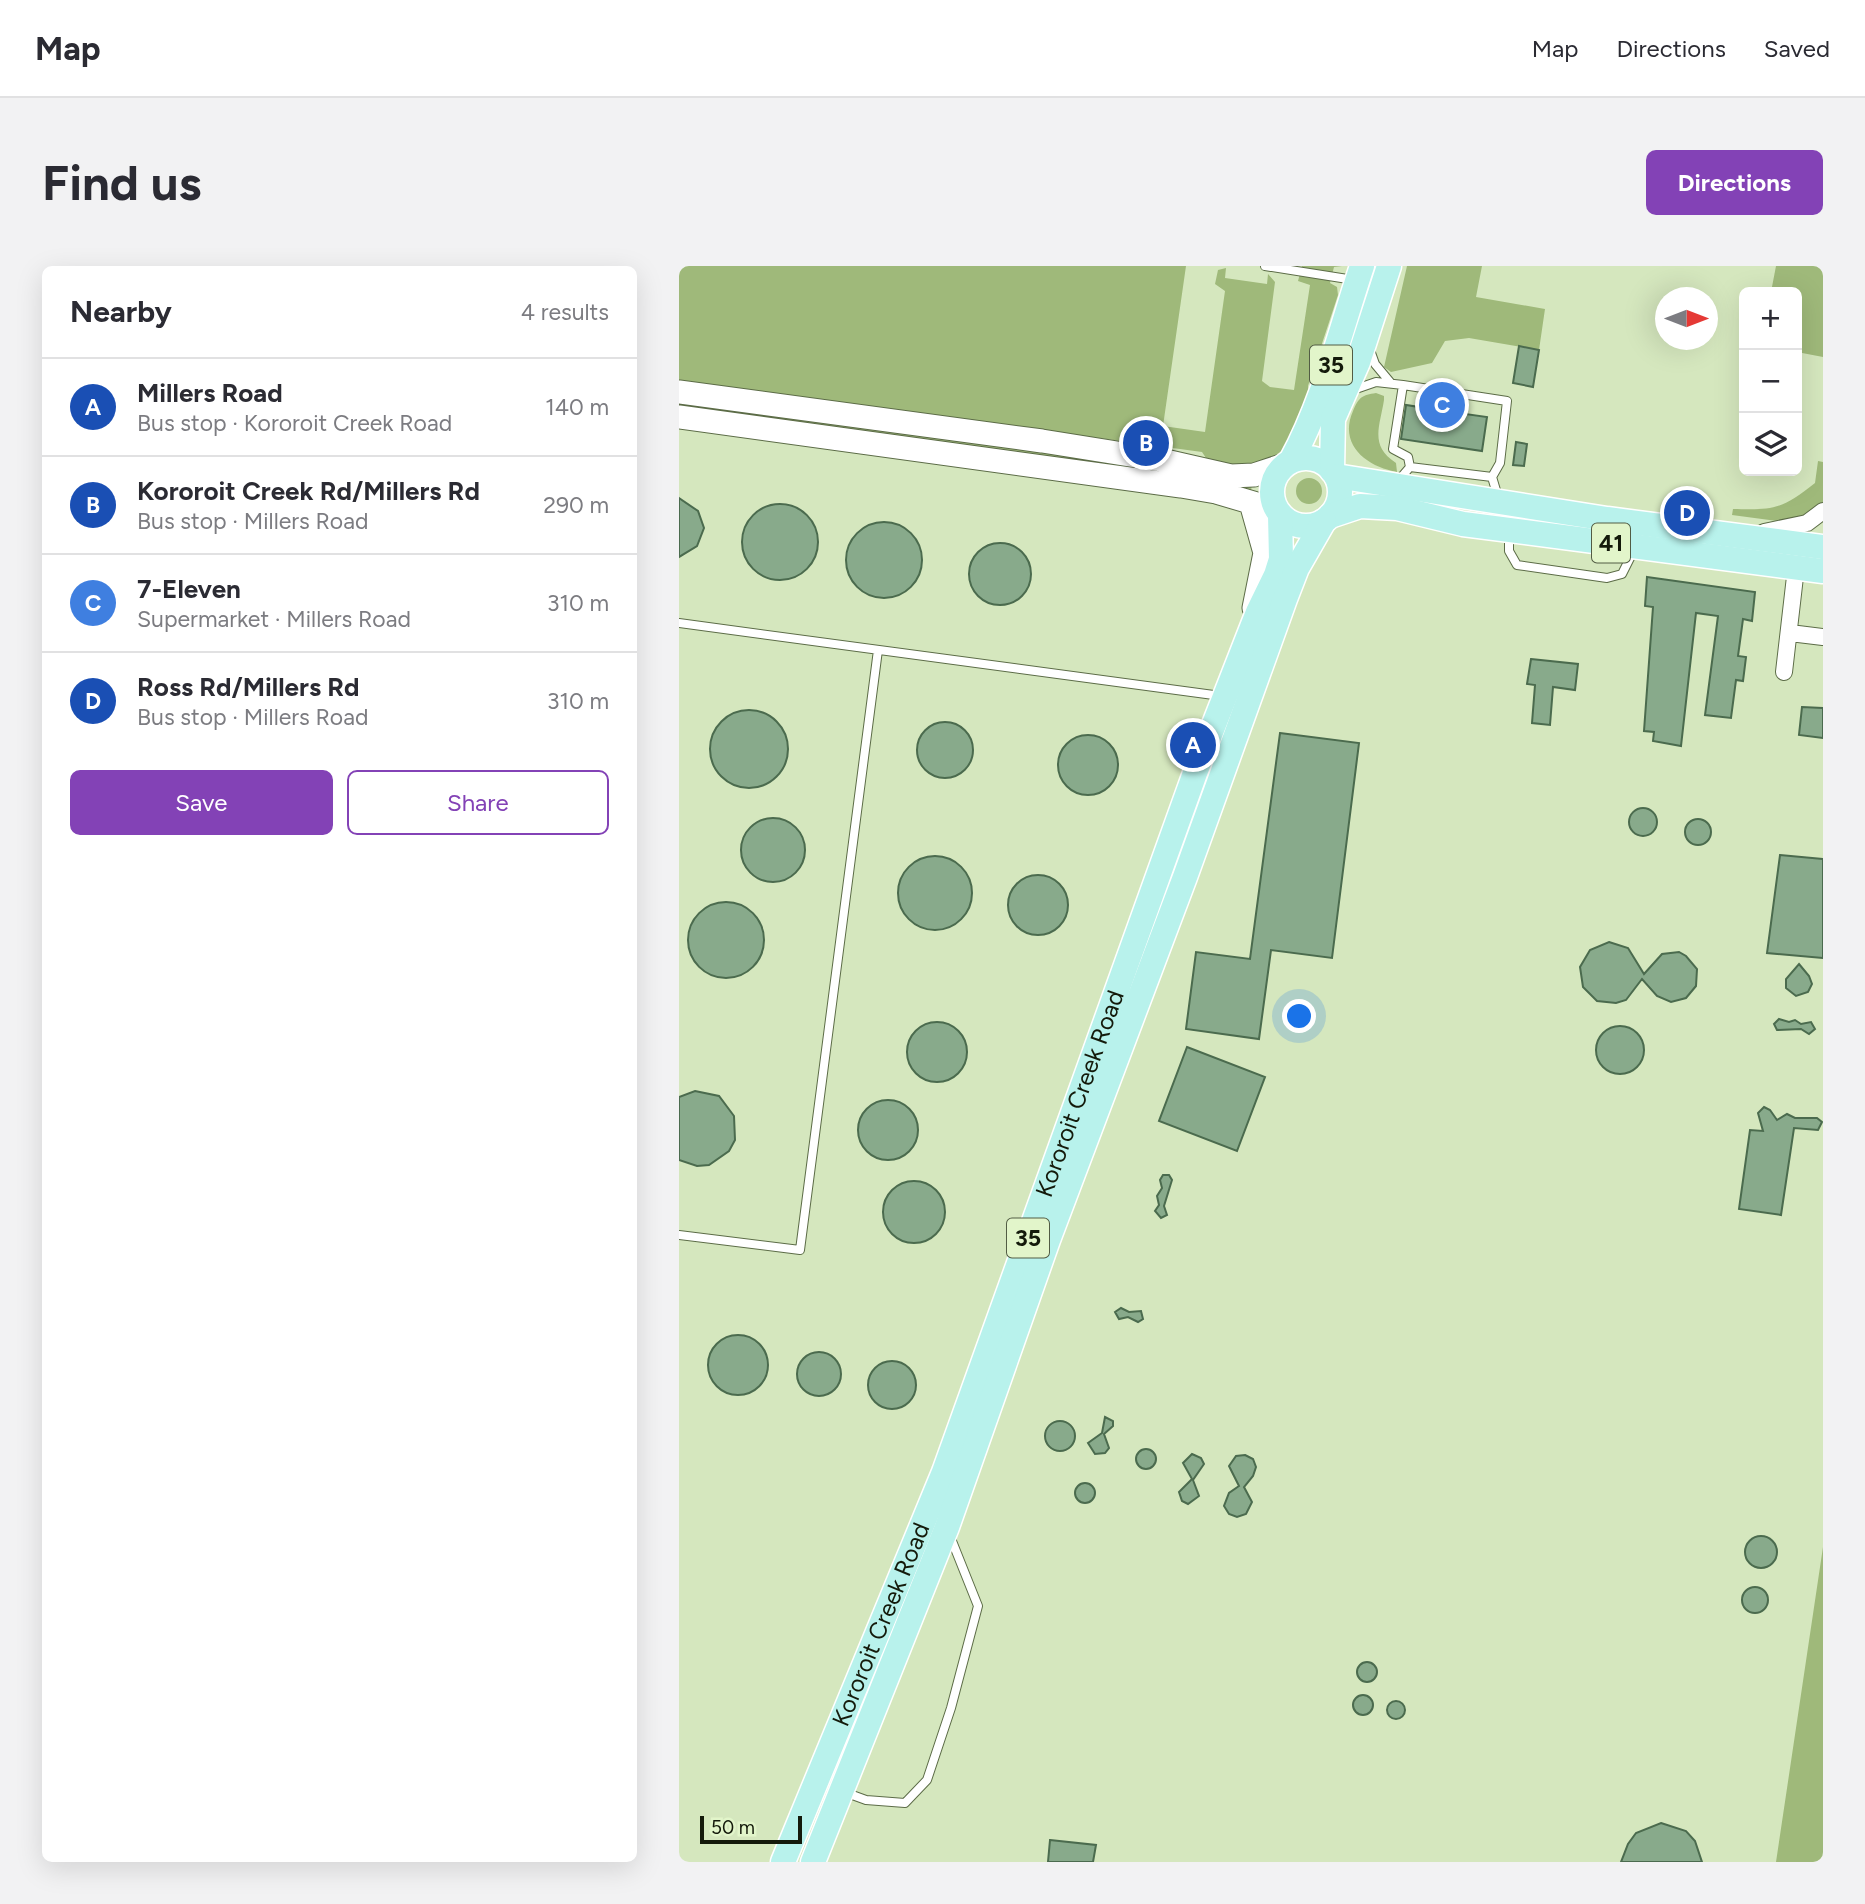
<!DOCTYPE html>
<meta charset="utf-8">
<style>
:root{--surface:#fff;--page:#f2f2f3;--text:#2b2b33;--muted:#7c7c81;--line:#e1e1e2;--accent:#8342b6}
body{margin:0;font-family:Figtree,sans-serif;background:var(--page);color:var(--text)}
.controls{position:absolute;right:21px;top:21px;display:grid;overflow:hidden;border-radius:10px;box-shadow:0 7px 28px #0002}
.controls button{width:63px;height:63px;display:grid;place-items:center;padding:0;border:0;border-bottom:2px solid var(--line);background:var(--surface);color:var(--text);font:35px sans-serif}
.compass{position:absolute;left:976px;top:21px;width:63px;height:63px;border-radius:50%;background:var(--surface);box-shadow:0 7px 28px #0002;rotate:90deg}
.scale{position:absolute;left:21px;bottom:18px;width:102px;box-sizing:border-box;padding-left:7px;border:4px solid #141a0b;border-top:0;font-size:19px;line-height:24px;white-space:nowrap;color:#141a0b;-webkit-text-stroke:5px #e2f5ca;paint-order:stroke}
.you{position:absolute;left:621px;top:751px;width:24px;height:24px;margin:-18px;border:5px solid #fff;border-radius:50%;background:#1a73e8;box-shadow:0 0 0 10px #1a73e833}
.badge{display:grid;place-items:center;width:46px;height:46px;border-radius:50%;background:var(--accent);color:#fff;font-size:23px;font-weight:700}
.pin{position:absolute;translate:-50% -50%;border:4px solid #fff;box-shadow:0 2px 7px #0006}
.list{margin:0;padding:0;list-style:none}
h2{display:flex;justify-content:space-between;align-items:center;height:91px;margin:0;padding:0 28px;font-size:30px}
h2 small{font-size:23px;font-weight:400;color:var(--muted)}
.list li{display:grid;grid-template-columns:46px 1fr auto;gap:21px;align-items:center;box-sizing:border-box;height:98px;padding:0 28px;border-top:2px solid var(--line)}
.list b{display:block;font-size:26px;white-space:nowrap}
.list p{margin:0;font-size:23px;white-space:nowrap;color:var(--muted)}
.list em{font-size:23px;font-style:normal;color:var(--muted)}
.actions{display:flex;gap:14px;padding:21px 28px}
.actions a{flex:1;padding:16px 0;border:2px solid var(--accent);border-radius:10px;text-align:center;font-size:24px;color:var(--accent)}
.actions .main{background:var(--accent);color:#fff}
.icon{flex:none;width:38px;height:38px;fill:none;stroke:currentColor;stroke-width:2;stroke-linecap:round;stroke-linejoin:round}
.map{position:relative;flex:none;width:1144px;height:1596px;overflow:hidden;border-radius:10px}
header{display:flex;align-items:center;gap:42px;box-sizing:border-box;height:98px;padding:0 35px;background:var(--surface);border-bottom:2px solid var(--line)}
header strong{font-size:33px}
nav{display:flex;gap:38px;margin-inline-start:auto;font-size:24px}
.intro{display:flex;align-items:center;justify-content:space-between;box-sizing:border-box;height:168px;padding:0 42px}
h1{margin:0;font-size:49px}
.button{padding:18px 32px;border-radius:10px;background:var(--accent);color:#fff;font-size:24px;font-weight:700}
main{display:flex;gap:42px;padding:0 42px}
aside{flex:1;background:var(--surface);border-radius:10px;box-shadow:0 7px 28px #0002}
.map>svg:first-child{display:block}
</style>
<header>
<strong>Map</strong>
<nav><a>Map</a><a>Directions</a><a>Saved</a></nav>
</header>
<div class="intro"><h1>Find us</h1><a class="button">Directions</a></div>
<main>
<aside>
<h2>Nearby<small>4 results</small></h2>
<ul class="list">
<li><span class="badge" style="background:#1a4fb4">A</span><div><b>Millers Road</b><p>Bus stop · Kororoit Creek Road</p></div><em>140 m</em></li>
<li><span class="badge" style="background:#1a4fb4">B</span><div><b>Kororoit Creek Rd/Millers Rd</b><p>Bus stop · Millers Road</p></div><em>290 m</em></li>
<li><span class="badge" style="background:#3f7fe0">C</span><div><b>7-Eleven</b><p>Supermarket · Millers Road</p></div><em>310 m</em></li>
<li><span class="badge" style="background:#1a4fb4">D</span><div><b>Ross Rd/Millers Rd</b><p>Bus stop · Millers Road</p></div><em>310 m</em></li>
</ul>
<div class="actions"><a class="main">Save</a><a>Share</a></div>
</aside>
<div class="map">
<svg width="1144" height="1596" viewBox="0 0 1144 1596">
<rect width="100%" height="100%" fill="#d5e7be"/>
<path fill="#9fb97a" d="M0 0H507L484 160 526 166 546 25 536 18 539 4 547 2 546 12 588 18 589 8 596 16 583 115 591 121 615 124 631 19 619 15 623 0H663L655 1 651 17 658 21 659 29 629 120C631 134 625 144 621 157 602 206 574 203 529 195L523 186 0 115Z
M728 0H803L797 31 866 43 860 84 790 72 766 75 753 97 712 106 705 101Z
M1097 0H1144V91L1118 86V26H1092Z
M697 127 705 130V134C701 160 690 180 717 197L718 206C688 201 659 179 674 145 680 131 683 129 697 127Z
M0 134 415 191 573 218 572 225 0 143Z
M1139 195 1144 196V236L1126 253 1101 260 1098 255 1053 249 1054 243C1096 244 1103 243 1136 217Z
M617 225a13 13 0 1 1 26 0a13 13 0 1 1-26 0Z
M1144 1281V1596H1097Z"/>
<path fill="#88aa8b" stroke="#4b6b4e" stroke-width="2" d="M840 80 860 84 854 121 834 117Z
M755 132 774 135 772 146 808 151 803 185 722 173 727 139 753 143Z
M837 176 848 178 845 200 834 199Z
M0 232 19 245 25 262 18 280 0 291Z
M63 276a38 38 0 1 1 76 0a38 38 0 1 1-76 0Z
M167 294a38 38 0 1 1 76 0a38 38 0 1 1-76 0Z
M290 308a31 31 0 1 1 62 0a31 31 0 1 1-62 0Z
M968 311 1076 326 1073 355 1064 353 1059 390 1067 391 1064 415 1057 414 1052 452 1026 449 1039 350 1017 347 1002 480 974 475 975 466 965 465 974 341 966 340Z
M852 393 899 398 896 424 874 421 871 459 853 457 856 419 848 418Z
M1123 441 1144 442V472L1120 469Z
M31 483a39 39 0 1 1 78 0a39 39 0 1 1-78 0Z
M238 484a28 28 0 1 1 56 0a28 28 0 1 1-56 0Z
M601 467 680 477 653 692 592 684 580 773 507 763 517 686 571 693Z
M379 499a30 30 0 1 1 60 0a30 30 0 1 1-60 0Z
M950 556a14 14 0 1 1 28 0a14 14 0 1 1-28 0Z
M62 584a32 32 0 1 1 64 0a32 32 0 1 1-64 0Z
M1006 566a13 13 0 1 1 26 0a13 13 0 1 1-26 0Z
M1101 589 1144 593V692L1088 687Z
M219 627a37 37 0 1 1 74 0a37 37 0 1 1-74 0Z
M329 639a30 30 0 1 1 60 0a30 30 0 1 1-60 0Z
M9 674a38 38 0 1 1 76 0a38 38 0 1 1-76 0Z
M930 676 949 682 965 708 983 688 1000 686 1007 690 1018 703 1017 720 1007 732 992 736 978 730 963 713 947 734 937 737 918 735 904 721 901 701 911 684Z
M1120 698 1130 710 1133 718 1129 726 1117 730 1107 722V713Z
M1100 753 1110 756 1116 754 1122 758 1132 756 1136 763 1130 768 1122 763 1098 764 1095 758Z
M228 786a30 30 0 1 1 60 0a30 30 0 1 1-60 0Z
M917 784a24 24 0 1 1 48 0a24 24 0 1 1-48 0Z
M508 781 586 811 558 885 480 855Z
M16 825 40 830 55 850 56 874 50 885 30 899 18 900 0 894V831Z
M179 864a30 30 0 1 1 60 0a30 30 0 1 1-60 0Z
M1085 841 1091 844 1098 854 1108 848 1116 852H1138L1143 856 1139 864 1115 862 1102 949 1060 943 1071 864 1084 865 1079 847Z
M484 909H490L493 914 485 940 488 949 482 952 476 945 480 939 478 930 483 922 481 914Z
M204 946a31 31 0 1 1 62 0a31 31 0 1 1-62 0Z
M442 1042 450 1046 462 1045 464 1053 459 1056 449 1051 440 1053 436 1046Z
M29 1099a30 30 0 1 1 60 0a30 30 0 1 1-60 0Z
M118 1108a22 22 0 1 1 44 0a22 22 0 1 1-44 0Z
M189 1119a24 24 0 1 1 48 0a24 24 0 1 1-48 0Z
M426 1151 434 1155V1160L425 1168 430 1182 426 1187 416 1188 409 1177 423 1167Z
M366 1170a15 15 0 1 1 30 0a15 15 0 1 1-30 0Z
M457 1193a10 10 0 1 1 20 0a10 10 0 1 1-20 0Z
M513 1188 522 1192 525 1198 514 1214 520 1230 509 1238 503 1235 500 1226 513 1213 504 1197Z
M566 1189 574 1193 577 1201 574 1210 565 1221 573 1236 567 1248 558 1251 550 1248 545 1240 550 1227 560 1220 550 1200 557 1190Z
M396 1227a10 10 0 1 1 20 0a10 10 0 1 1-20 0Z
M1066 1286a16 16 0 1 1 32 0a16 16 0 1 1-32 0Z
M1063 1334a13 13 0 1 1 26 0a13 13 0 1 1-26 0Z
M678 1406a10 10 0 1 1 20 0a10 10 0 1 1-20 0Z
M674 1439a10 10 0 1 1 20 0a10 10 0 1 1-20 0Z
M708 1444a9 9 0 1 1 18 0a9 9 0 1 1-18 0Z
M982 1557 1007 1565 1016 1575 1023 1596H942L949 1578 957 1567Z
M371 1574 417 1579 414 1596H369Z"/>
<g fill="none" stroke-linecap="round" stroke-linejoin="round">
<defs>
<path id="lane" d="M586 0 675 14
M691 84 696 98 711 116
M674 124 697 116 724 119
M731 201 813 211
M719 215 731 201 729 191 714 183 724 119 828 135 821 197 813 211 819 231
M830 267V285L838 299 928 312 943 308 955 284
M0 357 542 430
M0 969 121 984 199 384
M165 1526 187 1534 226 1537 248 1514 272 1442 299 1340 271 1270"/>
<path id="street" d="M1085 266 1128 257 1144 245
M1111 367 1144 371
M1105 406 1117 302"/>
<path id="secondary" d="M0 126 363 175 482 194 552 210 575 209 605 199
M0 151 502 220 537 226 598 244
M572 237 586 287 575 342"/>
<g id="primary">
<circle cx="627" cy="226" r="34"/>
<path d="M612 195C645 134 661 66 683 0"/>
<path d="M653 205 654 153 679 96 710 0"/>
<path d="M657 210 928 253 1144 281"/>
<path d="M651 250 681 240 718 242 784 258 1144 305"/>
<path id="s1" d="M104 1596 265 1206 516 507 579 346 597 309 602 293 601 249"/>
<path d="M134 1596 268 1261 369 974 506 611 606 333 618 302 645 255"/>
</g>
</defs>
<use href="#lane" stroke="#5c6c47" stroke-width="10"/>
<use href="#street" stroke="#5c6c47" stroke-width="18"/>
<use href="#secondary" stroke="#5c6c47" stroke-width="25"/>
<use href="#primary" stroke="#fff" stroke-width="27"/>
<use href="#lane" stroke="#fff" stroke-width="8"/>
<use href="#street" stroke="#fff" stroke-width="16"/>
<use href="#secondary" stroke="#fff" stroke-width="23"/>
<use href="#primary" stroke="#b8f2ec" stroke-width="24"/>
</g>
<g text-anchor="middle" stroke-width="5" stroke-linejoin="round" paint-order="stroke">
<g fill="#e2f5ca" stroke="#525c44" stroke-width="2">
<rect x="631" y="79.5" width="42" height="39" rx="5"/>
<rect x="913" y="257.5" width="38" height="39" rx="5"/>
<rect x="328" y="952.5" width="42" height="39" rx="5"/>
</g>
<g font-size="23" font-weight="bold" fill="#141a0b">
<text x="652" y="107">35</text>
<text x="932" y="285">41</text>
<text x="349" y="980">35</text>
</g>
<g font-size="24" fill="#141a0b" stroke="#e2f5ca">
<text dy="8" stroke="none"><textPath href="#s1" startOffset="824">Kororoit Creek Road</textPath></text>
<text dy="8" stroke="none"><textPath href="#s1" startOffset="257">Kororoit Creek Road</textPath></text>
</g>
</g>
</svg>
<div class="controls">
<button>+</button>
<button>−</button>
<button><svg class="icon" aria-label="layers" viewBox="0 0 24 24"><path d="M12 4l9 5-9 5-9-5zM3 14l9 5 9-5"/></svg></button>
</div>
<svg class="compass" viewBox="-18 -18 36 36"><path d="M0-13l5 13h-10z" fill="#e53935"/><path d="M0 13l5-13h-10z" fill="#7c7c81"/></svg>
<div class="scale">50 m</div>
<div class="you"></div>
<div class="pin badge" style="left:514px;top:479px;background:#1a4fb4">A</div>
<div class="pin badge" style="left:467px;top:177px;background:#1a4fb4">B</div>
<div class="pin badge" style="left:763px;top:139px;background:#3f7fe0">C</div>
<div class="pin badge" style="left:1008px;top:247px;background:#1a4fb4">D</div>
</div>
</main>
